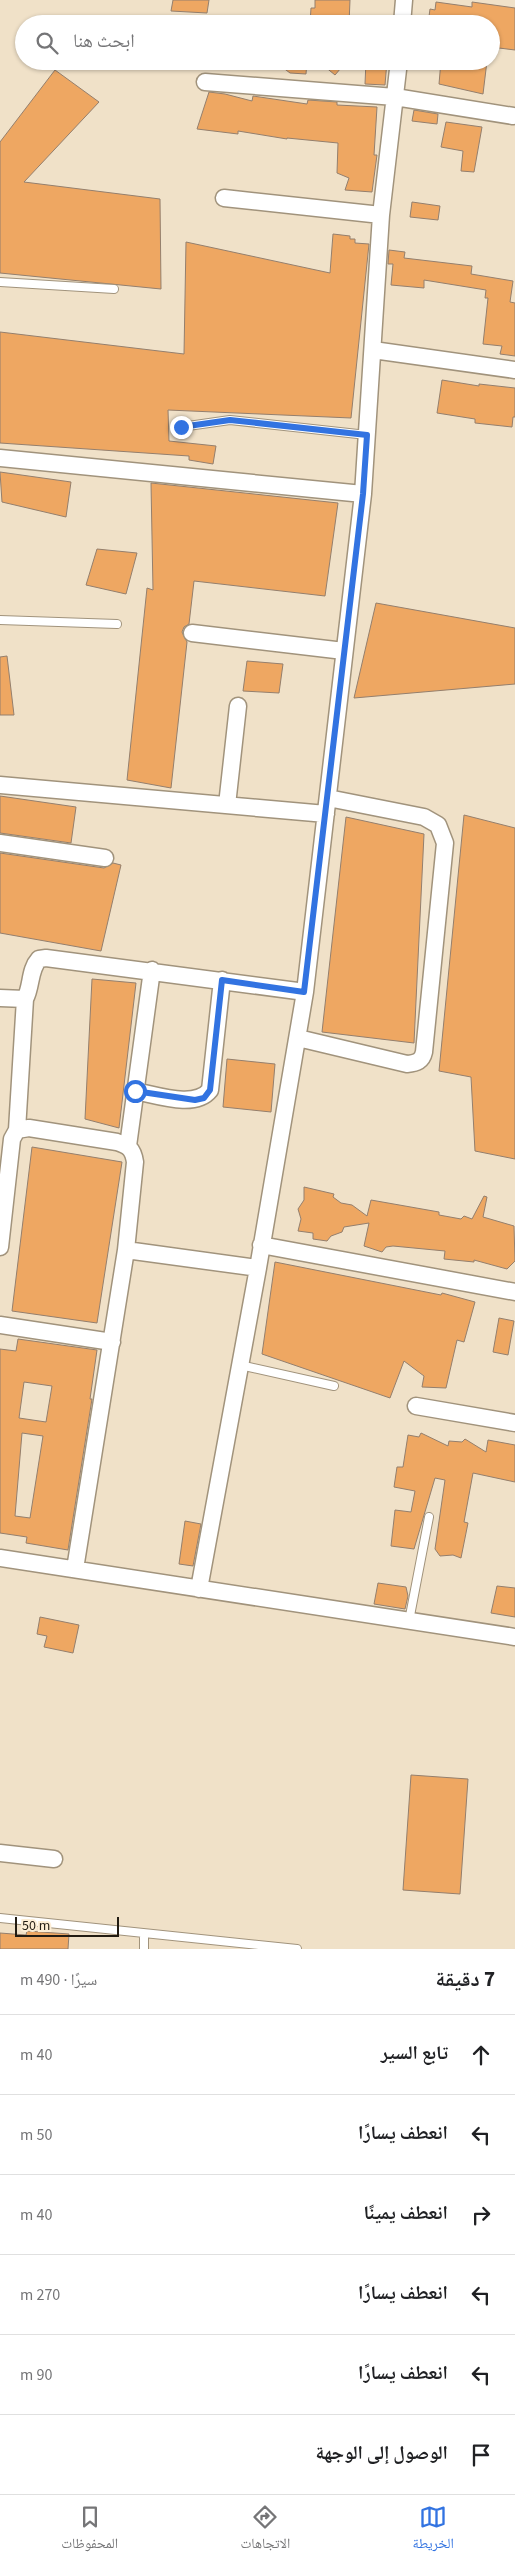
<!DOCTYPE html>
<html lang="ar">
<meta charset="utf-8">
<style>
:root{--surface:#fff;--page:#f2f2f2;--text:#202124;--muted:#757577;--line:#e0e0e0;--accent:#3273e1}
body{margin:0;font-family:"Source Sans 3","Noto Naskh Arabic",sans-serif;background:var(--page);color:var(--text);direction:rtl}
.scale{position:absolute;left:15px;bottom:12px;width:104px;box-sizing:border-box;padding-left:5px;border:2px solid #221c13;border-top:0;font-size:14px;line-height:18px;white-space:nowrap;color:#221c13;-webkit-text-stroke:4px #fdeed5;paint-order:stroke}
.stop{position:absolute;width:15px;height:15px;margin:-11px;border:4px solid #3273e1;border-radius:50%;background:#fff}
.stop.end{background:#3273e1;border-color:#fff;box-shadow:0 1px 5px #0008}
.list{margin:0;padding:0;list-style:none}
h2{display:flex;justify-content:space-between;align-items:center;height:65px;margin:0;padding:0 20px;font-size:21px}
h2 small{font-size:16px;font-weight:400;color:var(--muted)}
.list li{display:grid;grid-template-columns:32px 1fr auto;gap:15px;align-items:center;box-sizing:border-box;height:80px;padding:0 20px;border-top:1px solid var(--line)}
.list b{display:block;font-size:19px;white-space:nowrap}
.list em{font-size:16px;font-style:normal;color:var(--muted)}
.icon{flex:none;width:28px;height:28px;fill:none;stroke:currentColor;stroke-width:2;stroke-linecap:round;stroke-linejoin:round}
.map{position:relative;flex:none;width:515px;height:1949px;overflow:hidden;direction:ltr}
.search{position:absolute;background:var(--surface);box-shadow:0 1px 4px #0004;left:15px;right:15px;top:15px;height:55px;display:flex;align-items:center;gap:12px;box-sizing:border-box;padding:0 18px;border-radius:28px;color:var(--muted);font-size:19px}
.sheet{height:545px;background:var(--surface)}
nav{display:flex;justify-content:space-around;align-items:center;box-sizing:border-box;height:70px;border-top:1px solid var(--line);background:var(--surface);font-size:14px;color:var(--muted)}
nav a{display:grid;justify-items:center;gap:2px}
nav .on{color:var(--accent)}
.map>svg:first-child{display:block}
</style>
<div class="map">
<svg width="515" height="1949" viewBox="0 0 515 1949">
<rect width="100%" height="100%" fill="#f0e1c8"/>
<path fill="#eea762" stroke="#947f6d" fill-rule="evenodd" d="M173 0H209L207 13 171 11Z
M315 0H350L349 24 310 23 311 8H315Z
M436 2 472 7V2L515 8V50L491 47V24H428L430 9 435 10Z
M274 61H307L306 74 290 73Z
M318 61H347L335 75Z
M366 61H387L385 85 365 84Z
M441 61H487L483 94 439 84Z
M55 70 99 102 24 182 160 199 161 289 0 273V142Z
M209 92 225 94 252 101 253 96 307 104 308 100 337 102V105L377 107 374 155H377L372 192 345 190 349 178 337 173 338 143 287 138V139L238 131V134L197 129Z
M414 110 438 114 437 124 412 121Z
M446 122 482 127 474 172 461 171 463 151 441 147Z
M412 202 440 206 438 220 410 217Z
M333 234 350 236V239H355V243L369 244 351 418 168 410 169 441 216 446 213 464 189 460V456L0 443V332L184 354 186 242 330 273Z
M389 250 405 252 404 258 472 266 471 274 513 281 510 302 515 303V356L500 354 502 346 483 344 488 298H485L486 290 424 280V288L391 285 393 264H388Z
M442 380 479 386V384L515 388V417H513L512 427 475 423V419L437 413Z
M0 472 71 482 66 517 2 502Z
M151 483 338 503 325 596 194 581 189 624 184 627 182 632 187 642 171 788 127 780 147 588 153 590Z
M97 549 137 553 126 594 86 585Z
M376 603 515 628V684L354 698Z
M7 656 14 715H0V657Z
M247 661 283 664 279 693 243 691Z
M0 796 76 807 71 843 0 833Z
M464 815 515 828V1159L475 1151 471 1077 439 1071Z
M346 817 424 834 414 1043 322 1032Z
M0 853 104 868 113 863 121 865 101 951 0 933Z
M92 979 136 983 119 1128 85 1119Z
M227 1059 275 1064 271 1112 223 1107Z
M32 1147 122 1162 97 1323 12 1311Z
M304 1187 334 1194 333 1197 341 1203 352 1205 367 1216 371 1200 439 1212V1215L461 1219 464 1216 472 1219 484 1196 487 1197 483 1217 514 1226 515 1261 507 1269 474 1260V1262L444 1259 445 1251 393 1246 386 1247 382 1252 364 1246 369 1223 344 1227 342 1232 331 1236 327 1241 313 1239V1233L298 1231 301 1219 298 1209 304 1200Z
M275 1262 441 1295 442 1293 475 1302 464 1342 457 1340 446 1388 422 1387 424 1376 404 1361 390 1398 262 1354Z
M499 1318 514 1321 508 1355 493 1352Z
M18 1339 97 1350 90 1399H92L68 1550 26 1543 27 1537 0 1533V1349L16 1351ZM24 1382 52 1386 46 1422 19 1418ZM22 1433 43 1436 30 1518 15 1516Z
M421 1433 448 1446 449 1441 462 1442 465 1439 486 1452 488 1440 515 1445V1482L473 1473 464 1522 468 1523 461 1558 453 1555 440 1556 435 1549 445 1480 435 1478 414 1549 391 1546 395 1510 411 1512 415 1491 394 1487 397 1467H403L408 1435 419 1437Z
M185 1521 201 1524 193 1566 179 1564Z
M378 1583 406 1587 408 1596 405 1609 374 1604Z
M497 1586 515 1588V1617L491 1613Z
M40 1617 79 1625 73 1653 44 1647 47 1636 37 1634Z
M411 1775 468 1779 460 1894 403 1890Z
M27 1931 69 1934 68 1949H0V1933L26 1935Z"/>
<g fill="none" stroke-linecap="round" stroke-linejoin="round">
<defs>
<path id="lane" d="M0 282 114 289
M181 427 230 420 367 435
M0 620 117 624
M240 1365 334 1386
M409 1621 429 1517
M0 1918 297 1949
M144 1949V1935"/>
<path id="street" d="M402 24 404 0
M205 82 395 97 513 116
M224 198 381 215
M373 350 515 370
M0 458 363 494 381 215 399 61
M192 633 344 651
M0 785 326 814
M227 805 238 706
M0 843 105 858
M0 998 25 999C32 986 29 970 39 959L46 958 305 992
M298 1038 407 1064C417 1063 422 1061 424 1052L445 843 438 825 424 817 328 798
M135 1091C157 1095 195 1109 210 1090L222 980
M17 1130 29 1128 117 1142C129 1146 133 1149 135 1162L126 1250 75 1569
M128 1146 152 970
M261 1245 515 1292
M0 1247 12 1139 17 1130 25 999
M126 1250 258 1268 199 1589
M258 1268 305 992 363 494
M0 1325 112 1342
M416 1406 515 1423
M0 1558 515 1637
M0 1853 54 1859"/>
</defs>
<use href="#lane" stroke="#a1937c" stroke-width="10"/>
<use href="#street" stroke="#a1937c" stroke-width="19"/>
<use href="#lane" stroke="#fff" stroke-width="8"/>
<use href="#street" stroke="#fff" stroke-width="16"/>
</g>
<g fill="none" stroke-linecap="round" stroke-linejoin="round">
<path stroke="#3273e1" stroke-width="6" d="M135 1091 195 1100 204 1098 210 1090 222 980 304 992 363 494 367 435 230 420 181 427"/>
</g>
</svg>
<div class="scale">50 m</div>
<div class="stop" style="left:135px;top:1091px"></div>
<div class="stop end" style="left:181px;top:427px"></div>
<div class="search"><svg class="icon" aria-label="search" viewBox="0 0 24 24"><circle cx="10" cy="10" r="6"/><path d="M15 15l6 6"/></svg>ابحث هنا</div>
</div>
<section class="sheet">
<h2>7 دقيقة<small>سيرًا · 490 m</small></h2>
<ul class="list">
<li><svg class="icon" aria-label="ahead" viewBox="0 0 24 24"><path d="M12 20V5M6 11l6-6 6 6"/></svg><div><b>تابع السير</b></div><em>40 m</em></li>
<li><svg class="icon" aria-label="left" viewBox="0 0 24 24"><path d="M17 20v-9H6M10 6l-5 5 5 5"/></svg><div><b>انعطف يسارًا</b></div><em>50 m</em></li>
<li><svg class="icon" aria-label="right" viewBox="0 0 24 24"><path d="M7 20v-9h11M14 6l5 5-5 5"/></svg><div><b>انعطف يمينًا</b></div><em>40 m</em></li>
<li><svg class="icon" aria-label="left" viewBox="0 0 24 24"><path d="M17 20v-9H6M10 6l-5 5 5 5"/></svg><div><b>انعطف يسارًا</b></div><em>270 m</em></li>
<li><svg class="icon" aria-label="left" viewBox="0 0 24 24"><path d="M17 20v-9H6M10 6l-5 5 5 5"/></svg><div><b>انعطف يسارًا</b></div><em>90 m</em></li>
<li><svg class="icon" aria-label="arrive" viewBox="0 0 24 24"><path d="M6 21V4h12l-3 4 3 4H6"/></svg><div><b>الوصول إلى الوجهة</b></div></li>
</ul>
</section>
<nav>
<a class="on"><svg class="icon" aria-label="map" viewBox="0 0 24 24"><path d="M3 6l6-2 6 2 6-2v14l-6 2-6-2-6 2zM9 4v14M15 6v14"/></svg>الخريطة</a>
<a><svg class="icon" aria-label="directions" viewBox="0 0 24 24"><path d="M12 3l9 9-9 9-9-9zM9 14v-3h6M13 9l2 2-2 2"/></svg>الاتجاهات</a>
<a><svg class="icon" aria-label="saved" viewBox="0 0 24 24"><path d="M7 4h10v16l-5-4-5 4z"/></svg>المحفوظات</a>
</nav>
